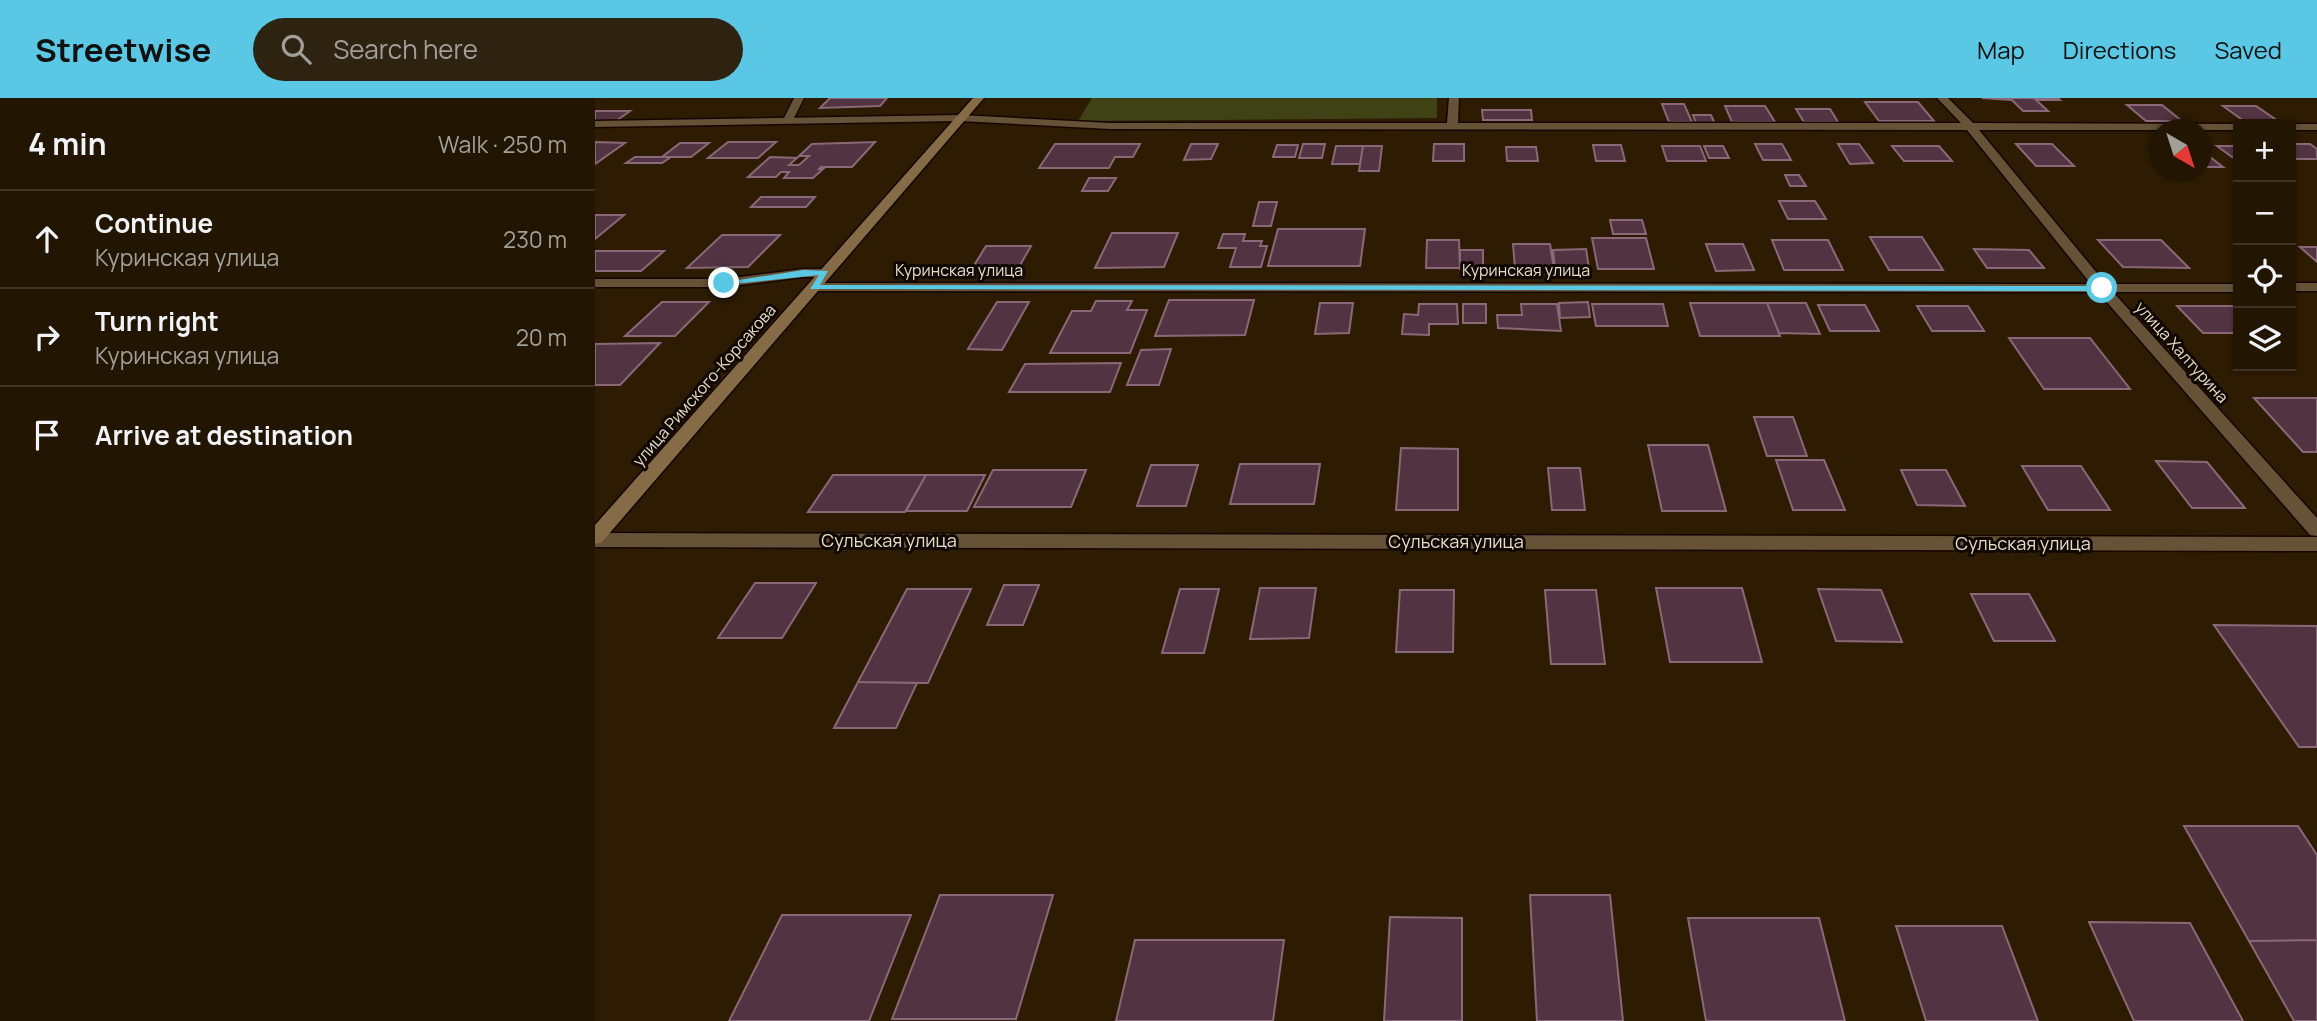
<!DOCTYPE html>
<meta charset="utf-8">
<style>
:root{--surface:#221502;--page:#2e2211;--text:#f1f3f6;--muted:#a29f99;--line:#3f3424;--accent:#5ac8e5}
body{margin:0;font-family:Manrope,sans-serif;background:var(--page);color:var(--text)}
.controls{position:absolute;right:21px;top:21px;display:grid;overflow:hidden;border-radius:0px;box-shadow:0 2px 5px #0004}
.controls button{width:63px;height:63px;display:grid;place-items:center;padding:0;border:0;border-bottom:2px solid var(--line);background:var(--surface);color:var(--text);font:35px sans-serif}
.compass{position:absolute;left:1554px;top:21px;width:63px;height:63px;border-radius:50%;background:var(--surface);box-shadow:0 2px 5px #0004;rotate:141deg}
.stop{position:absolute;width:21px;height:21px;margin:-16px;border:5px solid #5ac8e5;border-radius:50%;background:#fff}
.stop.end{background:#5ac8e5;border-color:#fff;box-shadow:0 2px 7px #0008}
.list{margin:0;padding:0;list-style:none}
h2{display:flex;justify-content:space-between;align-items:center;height:91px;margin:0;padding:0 28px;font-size:30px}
h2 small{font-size:23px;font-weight:400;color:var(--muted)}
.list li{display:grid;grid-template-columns:46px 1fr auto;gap:21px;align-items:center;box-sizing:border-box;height:98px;padding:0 28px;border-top:2px solid var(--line)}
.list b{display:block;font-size:26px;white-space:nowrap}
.list p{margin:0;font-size:23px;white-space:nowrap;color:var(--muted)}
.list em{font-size:23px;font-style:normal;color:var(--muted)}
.icon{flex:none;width:38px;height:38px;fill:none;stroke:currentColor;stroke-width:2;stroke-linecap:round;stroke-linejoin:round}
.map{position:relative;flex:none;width:1722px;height:923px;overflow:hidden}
header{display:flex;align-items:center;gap:42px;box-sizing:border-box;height:98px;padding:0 35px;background:var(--accent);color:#111}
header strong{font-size:33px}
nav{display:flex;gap:38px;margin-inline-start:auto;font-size:24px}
.search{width:490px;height:63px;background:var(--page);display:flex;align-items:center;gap:18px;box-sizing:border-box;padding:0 24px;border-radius:38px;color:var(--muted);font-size:26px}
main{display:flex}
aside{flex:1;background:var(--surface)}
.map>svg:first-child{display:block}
</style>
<header>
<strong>Streetwise</strong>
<div class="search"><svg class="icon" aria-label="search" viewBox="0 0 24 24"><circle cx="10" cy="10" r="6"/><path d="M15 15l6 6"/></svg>Search here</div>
<nav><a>Map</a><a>Directions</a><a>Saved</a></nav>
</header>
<main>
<aside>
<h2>4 min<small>Walk · 250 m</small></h2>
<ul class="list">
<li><svg class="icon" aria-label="ahead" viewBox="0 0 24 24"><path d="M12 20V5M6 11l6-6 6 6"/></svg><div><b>Continue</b><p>Куринская улица</p></div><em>230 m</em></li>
<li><svg class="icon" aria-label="right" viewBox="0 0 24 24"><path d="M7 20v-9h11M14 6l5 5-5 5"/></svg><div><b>Turn right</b><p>Куринская улица</p></div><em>20 m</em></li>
<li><svg class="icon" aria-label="arrive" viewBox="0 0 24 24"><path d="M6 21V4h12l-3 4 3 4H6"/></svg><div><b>Arrive at destination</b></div></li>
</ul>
</aside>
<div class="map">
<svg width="1722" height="923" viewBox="0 0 1722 923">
<rect width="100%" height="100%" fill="#2d1c02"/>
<path fill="#3f4214" d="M497 0H842V20L483 23Z"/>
<path fill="#513342" stroke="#8a6878" stroke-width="2" d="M235 0H292L285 8 225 10Z
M1387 0H1463L1465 2H1441L1453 13H1428L1417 2Z
M1270 4H1323L1339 23H1284Z
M1067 6H1089L1097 24H1074Z
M1532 7H1567L1587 23H1551Z
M1130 8H1170L1180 24H1137Z
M1628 8H1661L1683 23H1649Z
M1201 11H1235L1243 24H1209Z
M887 12H936L937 22H888Z
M0 13H35L21 23H0Z
M1098 17H1116L1121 28H1102Z
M0 44 30 45 0 66Z
M133 44H181L163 60H113Z
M280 44 257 69H226L224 71H228L218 80H189L194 74H186L181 79H153L175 59 202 60 194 67H204L214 58H204L217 46Z
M85 45H114L96 59H67Z
M460 46H545L538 59H520L514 70H444Z
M596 46H623L616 61 589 62Z
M708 46H730L727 60H704Z
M839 46H869V63H838Z
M1160 46H1187L1196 62H1168Z
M1243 46H1264L1278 65 1255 66Z
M1421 46H1457L1479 68H1441Z
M1696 46H1715L1722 51V61H1700L1696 58Z
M682 47H703L700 59H678Z
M998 47H1026L1030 63H1001Z
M741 48H768L765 66H737Z
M768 48H787L784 73H764Z
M1067 48H1105L1111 63H1072Z
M1109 48H1128L1134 60H1114Z
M1297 48H1344L1357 63H1309Z
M1622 48H1643V59H1637Z
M911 49H941L943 63H912Z
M1606 52 1628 69H1606Z
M40 59H76L67 65H31Z
M1190 77H1204L1211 88H1195Z
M494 80H521L513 93H487Z
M166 99H220L211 109H156Z
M1184 103H1220L1231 121H1193Z
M664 104H682L676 128H658Z
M0 117H29L0 141Z
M1015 122H1047L1051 136H1018Z
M683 131H770L765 168H673Z
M517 135H583L569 169 500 170Z
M628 136H650L648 143H667L665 148H672L666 169H635L641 150H623Z
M127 137H185L153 169 92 170Z
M1275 139H1327L1348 172H1294Z
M997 140H1051L1059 171H1003Z
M832 142H864L865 170H831Z
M1177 142H1233L1248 172H1189Z
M1503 142H1566L1594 170 1528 169Z
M918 146H955L959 171H920Z
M1111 146H1148L1159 172 1121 173Z
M391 148H436L424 169H378Z
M1705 149H1722V164Z
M991 151 994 170 960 171 958 152Z
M1379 151 1434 152 1449 170H1392Z
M865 152H888V171H865Z
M0 153H69L46 173H0Z
M574 202H659L650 237 560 238Z
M501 203H537L532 212H552L535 255H455L477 213H496Z
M67 204H114L80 238H30Z
M402 204H434L407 252 373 251Z
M993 204 995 219 965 220 964 205Z
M725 205H758L754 235 720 236Z
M1095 205H1172L1185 238H1105Z
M1172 205H1211L1225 236 1184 235Z
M824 206H862L863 226H834V237L807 236 809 216 823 217Z
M868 206H891V225H868Z
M926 206H962L966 233 903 230 902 217H927Z
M997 206H1068L1073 228H1001Z
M1223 207H1270L1284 233H1235Z
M1322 208H1373L1389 233H1337Z
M1582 208H1643V235H1608Z
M1414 240H1495L1535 291H1449Z
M65 245 25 287H0V246Z
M576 251 564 287H532L546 252Z
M526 265 515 294H414L430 266Z
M1659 300H1722V354H1708Z
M1159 319H1198L1212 358H1172Z
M1053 347H1113L1131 413H1067Z
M806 350 863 351V412H801Z
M1181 362H1229L1250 412H1198Z
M1561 363 1612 364 1650 410H1597Z
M645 366H725L719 406H635Z
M556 367H603L591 408H542Z
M1427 368H1486L1515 412H1453Z
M953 370H985L990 412H957Z
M398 372H491L476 409H379Z
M1306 372H1351L1370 408 1322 407Z
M238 377H331L310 414H213Z
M331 377H390L372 413H311Z
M160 485H221L187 540H123Z
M409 487H444L428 527H392Z
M665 490H721L714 540 655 541Z
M1061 490H1147L1167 564H1075Z
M312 491H376L333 585 263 584Z
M585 491H624L609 555H567Z
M1223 491 1286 492 1307 544 1241 543Z
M805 492H859L858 554H801Z
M950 492H1001L1010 566H956Z
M1376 496H1434L1460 543H1399Z
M1619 527 1722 528V649H1704Z
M263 584 322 585 301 630H239Z
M1589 728H1703L1722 757V842L1654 843Z
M345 797H458L421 921H297Z
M935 797H1015L1028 923H942Z
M187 817H316L274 923H134Z
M795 819 867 820V923H789Z
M1093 820H1224L1250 923H1111Z
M1494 824 1595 825 1648 923H1539Z
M1301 828H1407L1443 923H1331Z
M540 842H689L678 923H521Z
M1722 842V923H1699L1654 843Z"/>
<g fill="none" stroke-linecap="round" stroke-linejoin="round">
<defs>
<path id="service" d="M199 0H209L197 24H189L188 22Z"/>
<path id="minor" d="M854 0H864L863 25H1366L1342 0H1353L1378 25 1645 26 1643 32H1384L1511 186H1643V194H1518L1722 420V438L1715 437 1503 194 218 193 211 189 218 185 1496 186 1372 32 515 31 365 23 0 29V23L365 17 515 25H852Z
M1694 26H1722V32H1696Z
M208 171H230L237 175 230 179H208L129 189H0V181H129Z
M1696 185H1722V193H1696Z
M0 435 1722 439V453L0 449Z"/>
<path id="secondary" d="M378 0H389L7 444 0 446V427Z"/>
</defs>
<use href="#service" stroke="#150600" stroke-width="3"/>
<use href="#minor" stroke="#150600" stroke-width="3"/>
<use href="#secondary" stroke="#150600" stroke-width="3"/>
<use href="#service" fill="#665237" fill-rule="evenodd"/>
<use href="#minor" fill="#665237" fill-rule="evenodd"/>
<use href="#secondary" fill="#866c46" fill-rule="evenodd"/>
</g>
<path fill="#5ac8e5" d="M208 172 233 173 225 187 1507 188 1511 190 1507 193 215 191 224 177 129 187 125 185Z"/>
<g text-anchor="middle" stroke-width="6" stroke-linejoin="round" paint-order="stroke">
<g font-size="16" fill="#e7dccc" stroke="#100801">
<text x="364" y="178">Куринская улица</text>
<text x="931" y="178">Куринская улица</text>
<text transform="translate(1587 254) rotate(48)" y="6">улица Халтурина</text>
<text transform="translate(109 287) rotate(-49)" y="6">улица Римского-Корсакова</text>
</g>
<g font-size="18" fill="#e7dccc" stroke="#100801">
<text x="294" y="449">Сульская улица</text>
<text x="861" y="450">Сульская улица</text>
<text x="1428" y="452">Сульская улица</text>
</g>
</g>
</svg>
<div class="controls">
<button>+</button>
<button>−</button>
<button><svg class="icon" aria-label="locate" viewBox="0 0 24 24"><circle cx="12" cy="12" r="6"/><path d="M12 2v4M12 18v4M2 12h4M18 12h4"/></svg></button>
<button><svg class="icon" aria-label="layers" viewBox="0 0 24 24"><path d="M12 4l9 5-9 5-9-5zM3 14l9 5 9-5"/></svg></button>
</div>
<svg class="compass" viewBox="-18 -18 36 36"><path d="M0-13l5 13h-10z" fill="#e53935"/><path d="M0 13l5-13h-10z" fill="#a29f99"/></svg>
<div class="stop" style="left:1507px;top:190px"></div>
<div class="stop end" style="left:129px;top:185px"></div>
</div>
</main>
